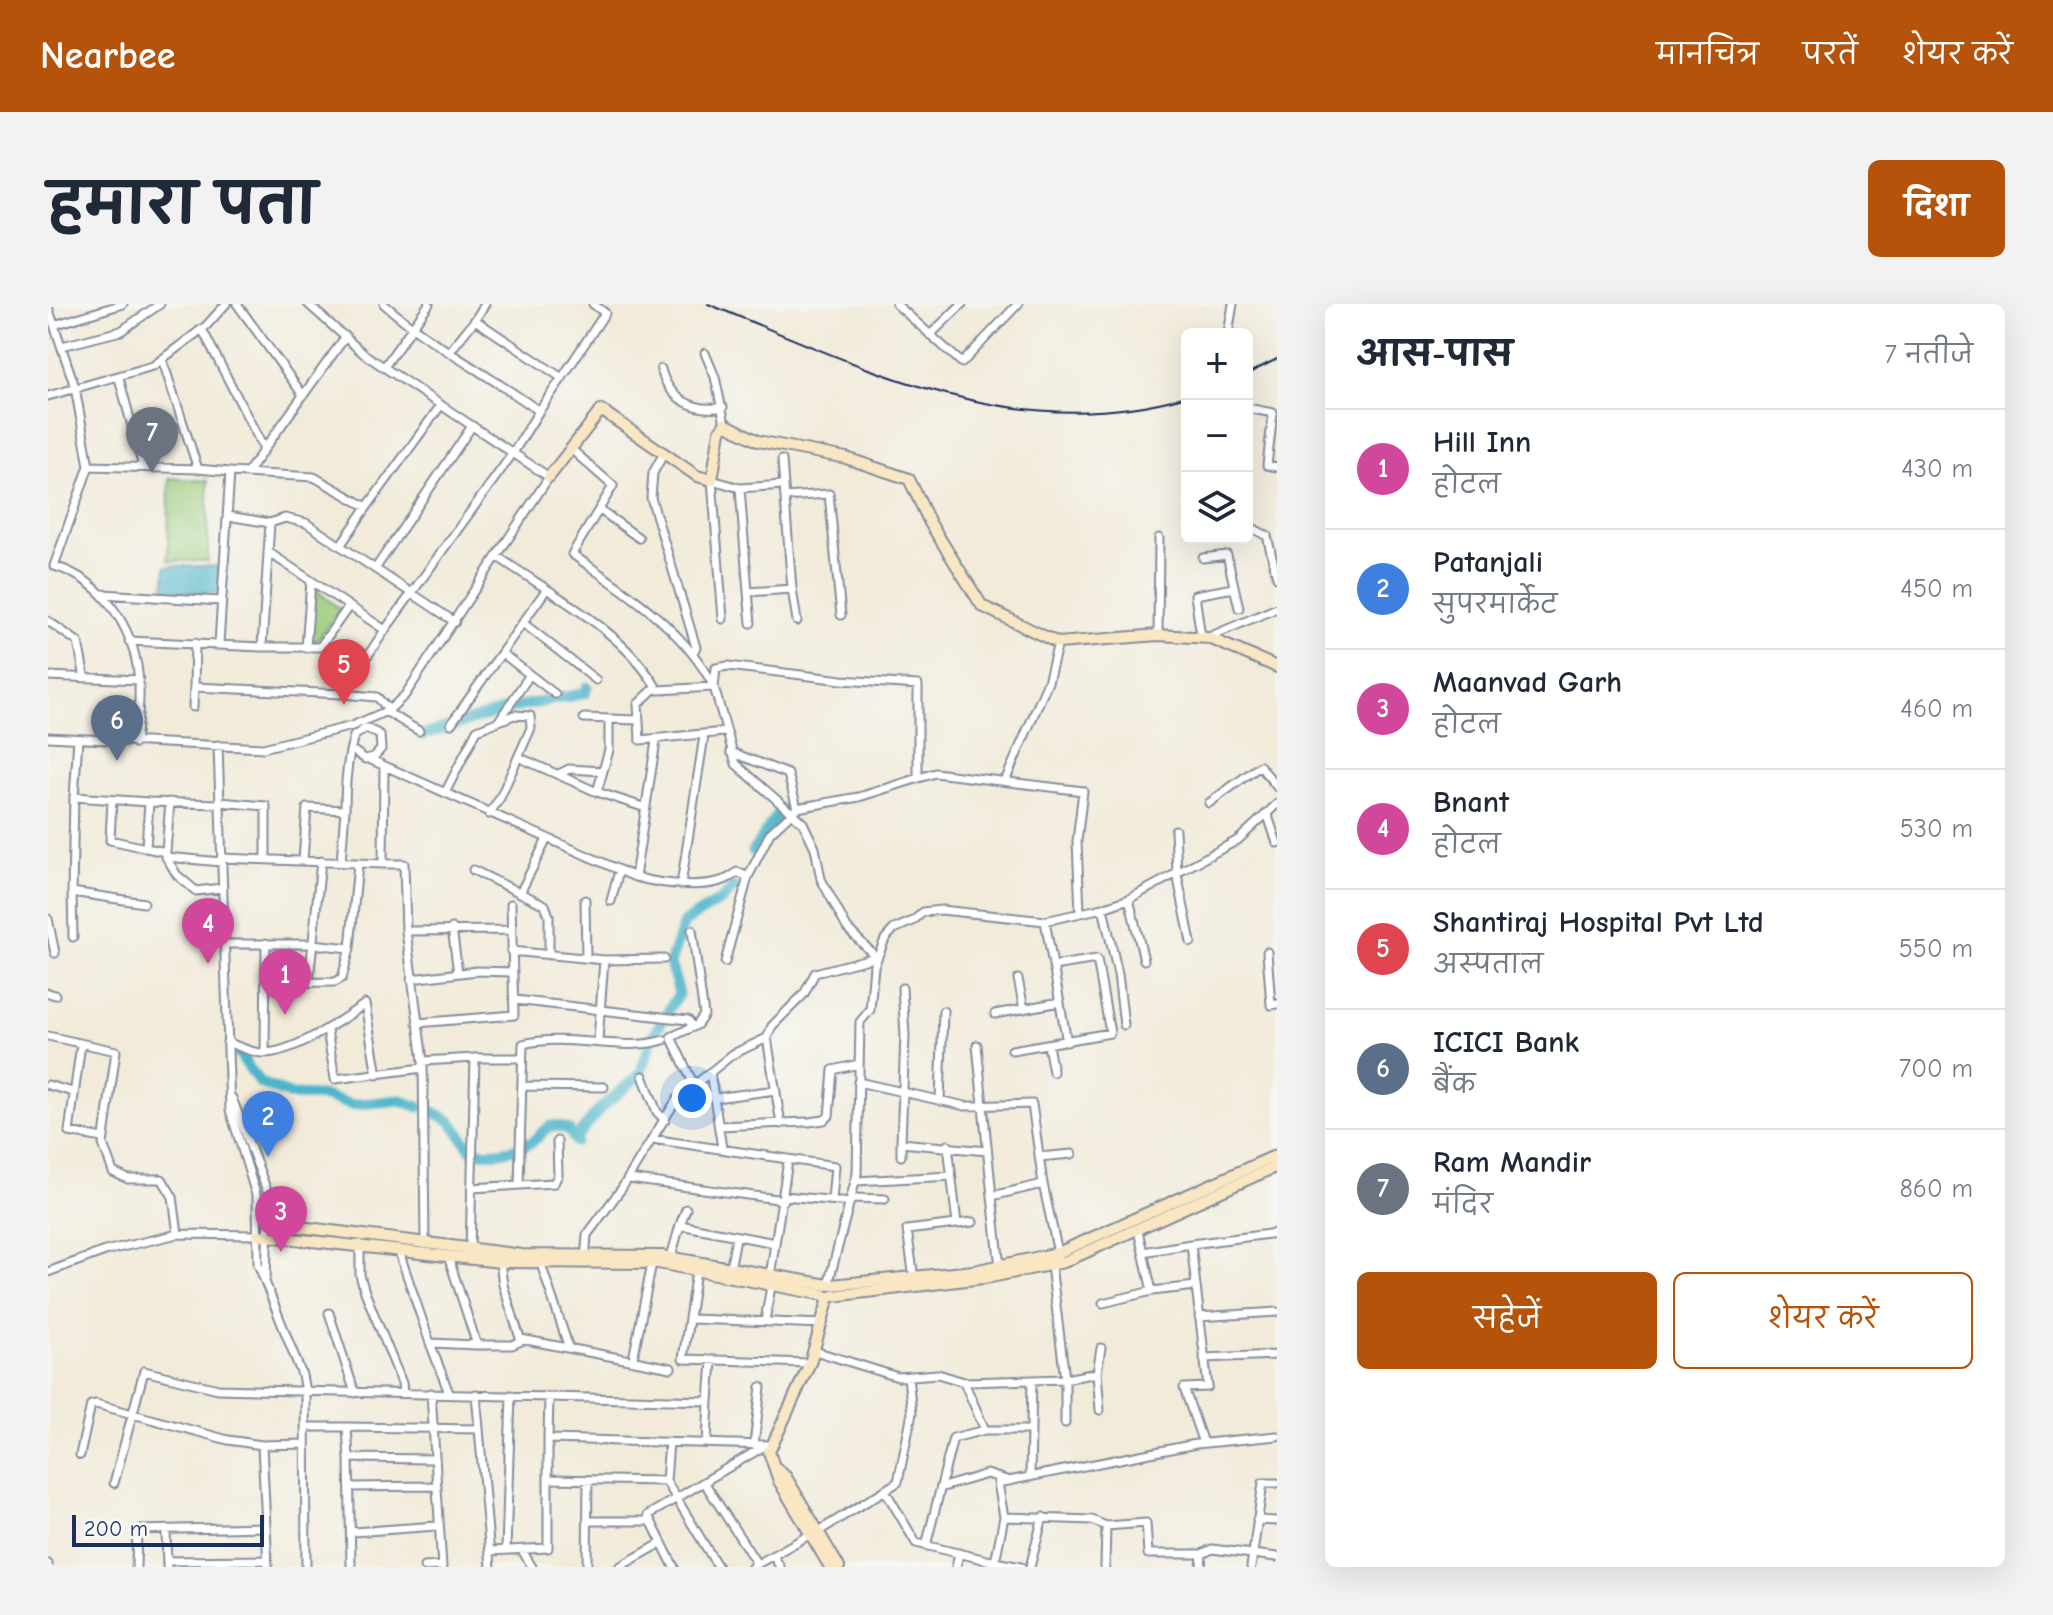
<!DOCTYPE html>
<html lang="hi">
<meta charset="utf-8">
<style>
:root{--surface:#fff;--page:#f2f2f3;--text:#1f2937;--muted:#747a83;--line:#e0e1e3;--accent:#b45309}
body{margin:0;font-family:"Comic Neue","Playpen Sans Deva",sans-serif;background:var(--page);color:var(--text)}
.controls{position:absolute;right:24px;top:24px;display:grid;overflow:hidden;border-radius:12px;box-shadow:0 8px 32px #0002}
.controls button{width:72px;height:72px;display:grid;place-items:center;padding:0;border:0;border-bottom:2px solid var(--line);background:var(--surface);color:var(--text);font:40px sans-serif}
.scale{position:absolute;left:24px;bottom:20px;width:192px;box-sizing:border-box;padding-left:8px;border:4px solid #1b2f5e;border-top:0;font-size:22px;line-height:28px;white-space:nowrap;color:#1b2f5e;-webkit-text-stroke:6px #f6f6f2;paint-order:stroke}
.you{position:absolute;left:644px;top:794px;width:28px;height:28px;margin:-20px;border:6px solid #fff;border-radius:50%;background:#1a73e8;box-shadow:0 0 0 12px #1a73e833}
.badge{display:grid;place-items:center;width:52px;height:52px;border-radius:50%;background:var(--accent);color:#fff;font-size:26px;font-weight:700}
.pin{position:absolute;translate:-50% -66px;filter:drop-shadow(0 2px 4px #0008)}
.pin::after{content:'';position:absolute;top:42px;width:28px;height:24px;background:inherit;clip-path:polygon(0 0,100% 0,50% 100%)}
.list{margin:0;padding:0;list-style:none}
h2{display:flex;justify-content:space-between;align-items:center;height:104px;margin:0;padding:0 32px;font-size:34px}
h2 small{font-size:26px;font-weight:400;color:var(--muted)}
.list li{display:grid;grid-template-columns:52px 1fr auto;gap:24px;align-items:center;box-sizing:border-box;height:120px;padding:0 32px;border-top:2px solid var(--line)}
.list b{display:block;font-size:30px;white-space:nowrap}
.list p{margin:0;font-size:26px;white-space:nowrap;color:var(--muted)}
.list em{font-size:26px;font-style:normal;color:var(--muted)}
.actions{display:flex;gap:16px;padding:24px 32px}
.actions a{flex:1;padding:18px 0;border:2px solid var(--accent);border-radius:12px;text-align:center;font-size:28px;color:var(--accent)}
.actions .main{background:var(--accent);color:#fff}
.icon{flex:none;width:44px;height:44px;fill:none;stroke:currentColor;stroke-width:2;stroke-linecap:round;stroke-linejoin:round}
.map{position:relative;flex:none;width:1229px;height:1263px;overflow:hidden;border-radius:12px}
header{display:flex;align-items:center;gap:48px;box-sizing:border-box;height:112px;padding:0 40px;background:var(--accent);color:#fff}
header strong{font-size:38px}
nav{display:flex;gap:44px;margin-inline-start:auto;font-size:28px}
.intro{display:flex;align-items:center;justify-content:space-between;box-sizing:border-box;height:192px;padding:0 48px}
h1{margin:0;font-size:56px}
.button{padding:20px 36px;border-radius:12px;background:var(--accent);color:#fff;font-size:28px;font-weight:700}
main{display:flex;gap:48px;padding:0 48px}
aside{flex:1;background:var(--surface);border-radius:12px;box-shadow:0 8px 32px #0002}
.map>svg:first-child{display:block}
</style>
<header>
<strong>Nearbee</strong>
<nav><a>मानचित्र</a><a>परतें</a><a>शेयर करें</a></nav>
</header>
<div class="intro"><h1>हमारा पता</h1><a class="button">दिशा</a></div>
<main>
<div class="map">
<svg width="1229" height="1263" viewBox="0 0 1229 1263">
<rect width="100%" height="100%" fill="#f6f6f2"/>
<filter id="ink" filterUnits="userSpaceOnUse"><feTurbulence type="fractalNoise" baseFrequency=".0125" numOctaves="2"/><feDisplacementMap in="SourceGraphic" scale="16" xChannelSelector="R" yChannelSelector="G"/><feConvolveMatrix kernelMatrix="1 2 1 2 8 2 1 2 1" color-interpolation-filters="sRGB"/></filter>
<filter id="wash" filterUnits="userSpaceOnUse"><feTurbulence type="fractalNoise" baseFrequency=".006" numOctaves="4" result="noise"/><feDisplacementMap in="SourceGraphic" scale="32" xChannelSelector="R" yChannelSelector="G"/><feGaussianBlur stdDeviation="1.8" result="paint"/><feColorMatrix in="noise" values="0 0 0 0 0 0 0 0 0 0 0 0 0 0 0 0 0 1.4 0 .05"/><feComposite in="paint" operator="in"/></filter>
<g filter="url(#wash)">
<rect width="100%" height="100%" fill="#f2ebda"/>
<path fill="#9bcd7d" stroke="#5b7e6e" stroke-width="2" d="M121 174 160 177V257H120Z
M269 287 292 305 267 339 262 334 265 289Z"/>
<path fill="#4db5cb" stroke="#347294" stroke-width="2" d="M118 262H172L171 289 116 288Z"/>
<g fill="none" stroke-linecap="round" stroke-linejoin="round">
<path stroke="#4db5cb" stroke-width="11" d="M374 431 463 404 537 389 539 383
M705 547 733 505
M620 707 631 689 622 659 636 618 673 596 686 583
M191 750 212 779 243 791 273 792 303 801 352 796 371 803
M382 806 403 817 424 847C441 851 467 847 482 839 498 830 496 814 521 826L528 838
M527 835 553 804 592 770 604 734 615 715"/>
</g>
</g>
<g filter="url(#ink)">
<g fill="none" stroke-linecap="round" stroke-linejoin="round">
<defs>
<path id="street" d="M189 0 255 91
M336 0C382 41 440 70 491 107L465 149 337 326
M437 0 427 16 514 74 491 107
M848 0 914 59 970 0
M0 3 27 83 41 162 6 262C58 277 90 330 91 383 92 401 89 420 87 439
M6 21 75 0
M154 25 216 145
M1180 30 1185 0
M882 31 914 0
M14 42 73 27 112 0
M402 47 427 16
M657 49 667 73 677 120
M336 63 381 0
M613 65C620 94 646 109 675 103
M71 74 95 163
M514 74 557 9 545 0
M0 92 105 62 158 22 178 0
M1199 104 1225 109 1219 161 1229 163
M523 145 565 182 524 250C576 287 636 324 666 383L668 364 680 362 794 376 870 381V472
M616 149 605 169 603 194 648 343 645 349
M41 162 150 165 114 55
M150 165 182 168
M199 169 298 32
M692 184 736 181
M737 193 781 190 793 311
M552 206 591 234
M180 212 222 219
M1199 221 1219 232
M1219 232 1229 273
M292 242 319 203
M450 253C505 291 575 326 610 386L666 383 688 460 755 519 767 544 773 575 799 624 828 653
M1155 254 1179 251 1191 304
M327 265 424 122
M744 285 749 317
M700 288 703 319
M54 290 173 297
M675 315 664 176 692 184 700 288 744 285 734 156
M0 317 30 338 37 374
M475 319 548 376
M1110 331 1111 234
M1153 333 1147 291 1186 284
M1161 333 1229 304
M81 337 214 343 222 219 237 214 258 219 407 318
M147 339 146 383 294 390 337 326 220 248
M171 340 182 168 266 173 319 203 393 101
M214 343H272L301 302
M258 344 263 277
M455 350 507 390
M0 372 91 376
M608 383 590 400 592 436 676 428
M294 390 329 393 341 406
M145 403 146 383
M337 407 371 427
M536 414 589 416
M452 415 481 372
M403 420 498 286
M0 433 215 444 304 422 341 406 357 391 501 173 316 50 260 0
M30 435 26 493 101 498
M170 441 182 806 209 894 210 960 254 1071 257 1088 258 1263
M470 453 549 488 598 504
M321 455 587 573 608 437
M336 463 335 560H356L358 627 375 757 427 754 422 946
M511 470 521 465 555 467
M958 475 1000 378 1010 339
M549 488 561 446V415
M397 489 429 426 466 411 482 412 483 424 452 494 441 510
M26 493 24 588 96 599
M64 496 62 536 98 544
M172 498 218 502V555
M1161 499 1212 462 1229 483
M172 500 101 498 98 544 118 548V553L173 558
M749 504 811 493 887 469 1035 487 1029 537 1032 609
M297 506C297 479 299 454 306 432L318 424 332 431 333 445 326 453 317 455 307 448
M1219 509 1229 539
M1127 526 1129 570 1143 638
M118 548 122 498
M118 553 129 571 148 587 174 584
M173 554 335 560
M255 556 259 504 297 506 293 558
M425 566 497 601 501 612V651
M587 573C612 580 669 588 689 568L700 573
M633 581 656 432
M473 587 499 535
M24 588 25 633
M1081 595 1096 656
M537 596 538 654
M563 597 571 567
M1055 604 1070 670 1076 721
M0 615 7 649
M997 617 1019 738
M404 624 410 669
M644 626 656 711 649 721 623 733 646 781
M358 627 462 626
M176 640H264L302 644
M463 647 556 656 616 655
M1219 648 1223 701 1229 700
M677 658 700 573 722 529 749 504 740 470 683 448
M363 675 429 667 464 668
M970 675 976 705
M261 677 273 557
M220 679 287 678 294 674 302 644 310 560
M854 684 857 731 853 839 939 847
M0 689 7 691
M467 696 640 716 645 723
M947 710 1012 698
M369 719 466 711 463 600
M279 726 287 775 375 764
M0 732 68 747 55 840 65 868 80 875H114L125 893 130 930
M719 734 685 750 629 795 604 835 787 862 784 896
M550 736 556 656
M179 738C190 742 203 749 215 749 246 749 292 717 317 700L329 771
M33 740 21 828 55 834
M929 741 944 892 995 880
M1000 741 1005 768
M964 746 1062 729 1049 655 1005 662
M217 749 218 639
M427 754H473
M375 757 377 940
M662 768 674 844
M595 772 609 808 617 816
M810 778 917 802 984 800 995 880 1010 949
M0 781 25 788
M474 782 556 783
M184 794 221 892 218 973
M667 794 728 786
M892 797 895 707
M761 818 776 816 781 812 785 766 811 760
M733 820 719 734 724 722 756 690 767 669 828 653
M671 822 757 818
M900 841 909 920
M853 852V839
M991 853 1024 850
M581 875 736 896
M808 877 903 872
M471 881 475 740C520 728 574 749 616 736
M424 884 506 879 510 871 509 837
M736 892 802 898
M944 892 952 963
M803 894 837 895
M632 921 638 905
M1090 927 1095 948 1143 940 1160 1083 1136 1084 1155 1139
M312 940V971L317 988 354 1079 355 1089
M1143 940 1229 929
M350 945 382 1039
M1095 948 1104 987
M400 952 429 1041 382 1039 401 1089
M623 953 632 921 727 939
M537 956 539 931 574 884 604 835
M493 960 521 1044
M682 965 688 934
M648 967 635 1055 762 1059
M0 968 57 947 130 930 210 931
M722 972 740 857
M866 974 859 926 925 918
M780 981 809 870 812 718 822 706 826 662 837 635 846 625 865 617 875 608 893 606 997 617 1055 604 1081 595 1190 536 1229 500
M1055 999 1104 987 1148 982
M281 1009 307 1089
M1151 1013 1229 1008
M643 1015 775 1020
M717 1017 723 982
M473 1035 623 1064
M429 1041H464L473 1037 455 981 452 958
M767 1047 850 1073 890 1070 916 1078 1017 1075 1003 961
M1156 1054 1229 1051
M585 1055 604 959
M916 1078 937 1126
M383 1089 394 1263
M428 1090 443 1263
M501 1093 500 1135 721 1141
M661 1097 664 1057
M1052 1106 1049 1069 1053 1044
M1017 1119V1075L1049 1069
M257 1123H299
M621 1138 618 1177 670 1263
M706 1140 713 1083
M214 1141 220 1263
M32 1151 43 1101 48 1100 180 1136 214 1141 257 1140
M301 1154 303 1263
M386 1155 301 1154 299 1123 431 1125
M982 1173 984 1076
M500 1175 618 1177
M656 1178 709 1260
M66 1179 96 1067 170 1085 661 1097 659 1138
M302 1183 387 1182
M895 1183 939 1170 962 1177
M838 1188 868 1239 947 1258 945 1263
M956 1213 1044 1216 1058 1222
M1209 1216 1229 1217
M539 1217H600
M118 1226 119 1263
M771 1227 850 1178 864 1109 860 1073
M305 1228 389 1222
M878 1242 905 1134 937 1126H981
M458 1246 463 1091
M474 1246 484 1263
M442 1247 500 1244V1135
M725 1251 732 1263
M119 1257 219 1256
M0 1260V1263
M88 1263 89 1226 218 1223
M376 1263 394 1262
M539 1263 540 1176
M571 1263 612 1240
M626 1263 600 1211 715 1143
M704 1263 763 1230
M908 1263 911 1249
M973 1263 947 1258 956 1213 950 1179 1148 1140 1229 1132
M982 1263 995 1213
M1057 1263 1058 1222 1098 1219 1100 1250H1154L1164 1245 1229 1253
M1153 1263 1154 1250
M1203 1263 1215 1179H1229"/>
<path id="secondary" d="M501 173 553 106 649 172 664 176 672 127 677 120 710 137 798 154 861 175 882 219 934 302 1010 339 1110 331 1161 334 1229 363
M221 910 236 921 474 951 614 952 780 981
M210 931 452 958 610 959 776 991
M783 981 926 967 1010 949 1229 851
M785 992 943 973 1016 958 1229 862
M781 993 762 1059 721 1148 731 1177 782 1263
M728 1164 738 1173 791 1263"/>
</defs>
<use href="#street" stroke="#868d9c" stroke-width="11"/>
<use href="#secondary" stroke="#868d9c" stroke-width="14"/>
<use href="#street" stroke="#fff" stroke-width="7"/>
<use href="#secondary" stroke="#f9e7c3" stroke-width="10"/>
<path stroke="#1b2f5e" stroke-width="2" d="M660 0C819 64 964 142 1139 92
M1199 70 1229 55"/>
</g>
</g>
</svg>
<div class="controls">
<button>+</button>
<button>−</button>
<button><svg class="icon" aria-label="layers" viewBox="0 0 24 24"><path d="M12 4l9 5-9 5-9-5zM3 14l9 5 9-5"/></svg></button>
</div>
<div class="scale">200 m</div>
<div class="you"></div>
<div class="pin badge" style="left:237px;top:711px;background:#d1479c">1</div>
<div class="pin badge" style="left:220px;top:853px;background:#3f7fe0">2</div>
<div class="pin badge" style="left:233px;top:948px;background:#d1479c">3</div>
<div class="pin badge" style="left:160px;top:660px;background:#d1479c">4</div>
<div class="pin badge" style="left:296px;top:401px;background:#e0444e">5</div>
<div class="pin badge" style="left:69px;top:457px;background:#5c6f8a">6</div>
<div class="pin badge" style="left:104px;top:169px;background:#6b7280">7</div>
</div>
<aside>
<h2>आस-पास<small>7 नतीजे</small></h2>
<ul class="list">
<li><span class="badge" style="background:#d1479c">1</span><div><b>Hill Inn</b><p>होटल</p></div><em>430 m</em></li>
<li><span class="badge" style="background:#3f7fe0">2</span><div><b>Patanjali</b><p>सुपरमार्केट</p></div><em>450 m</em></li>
<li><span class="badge" style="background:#d1479c">3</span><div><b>Maanvad Garh</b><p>होटल</p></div><em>460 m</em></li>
<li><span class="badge" style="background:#d1479c">4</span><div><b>Bnant</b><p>होटल</p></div><em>530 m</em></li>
<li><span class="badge" style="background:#e0444e">5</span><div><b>Shantiraj Hospital Pvt Ltd</b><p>अस्पताल</p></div><em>550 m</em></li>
<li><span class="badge" style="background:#5c6f8a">6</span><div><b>ICICI Bank</b><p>बैंक</p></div><em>700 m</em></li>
<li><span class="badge" style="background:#6b7280">7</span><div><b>Ram Mandir</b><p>मंदिर</p></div><em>860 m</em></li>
</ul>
<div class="actions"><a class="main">सहेजें</a><a>शेयर करें</a></div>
</aside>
</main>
